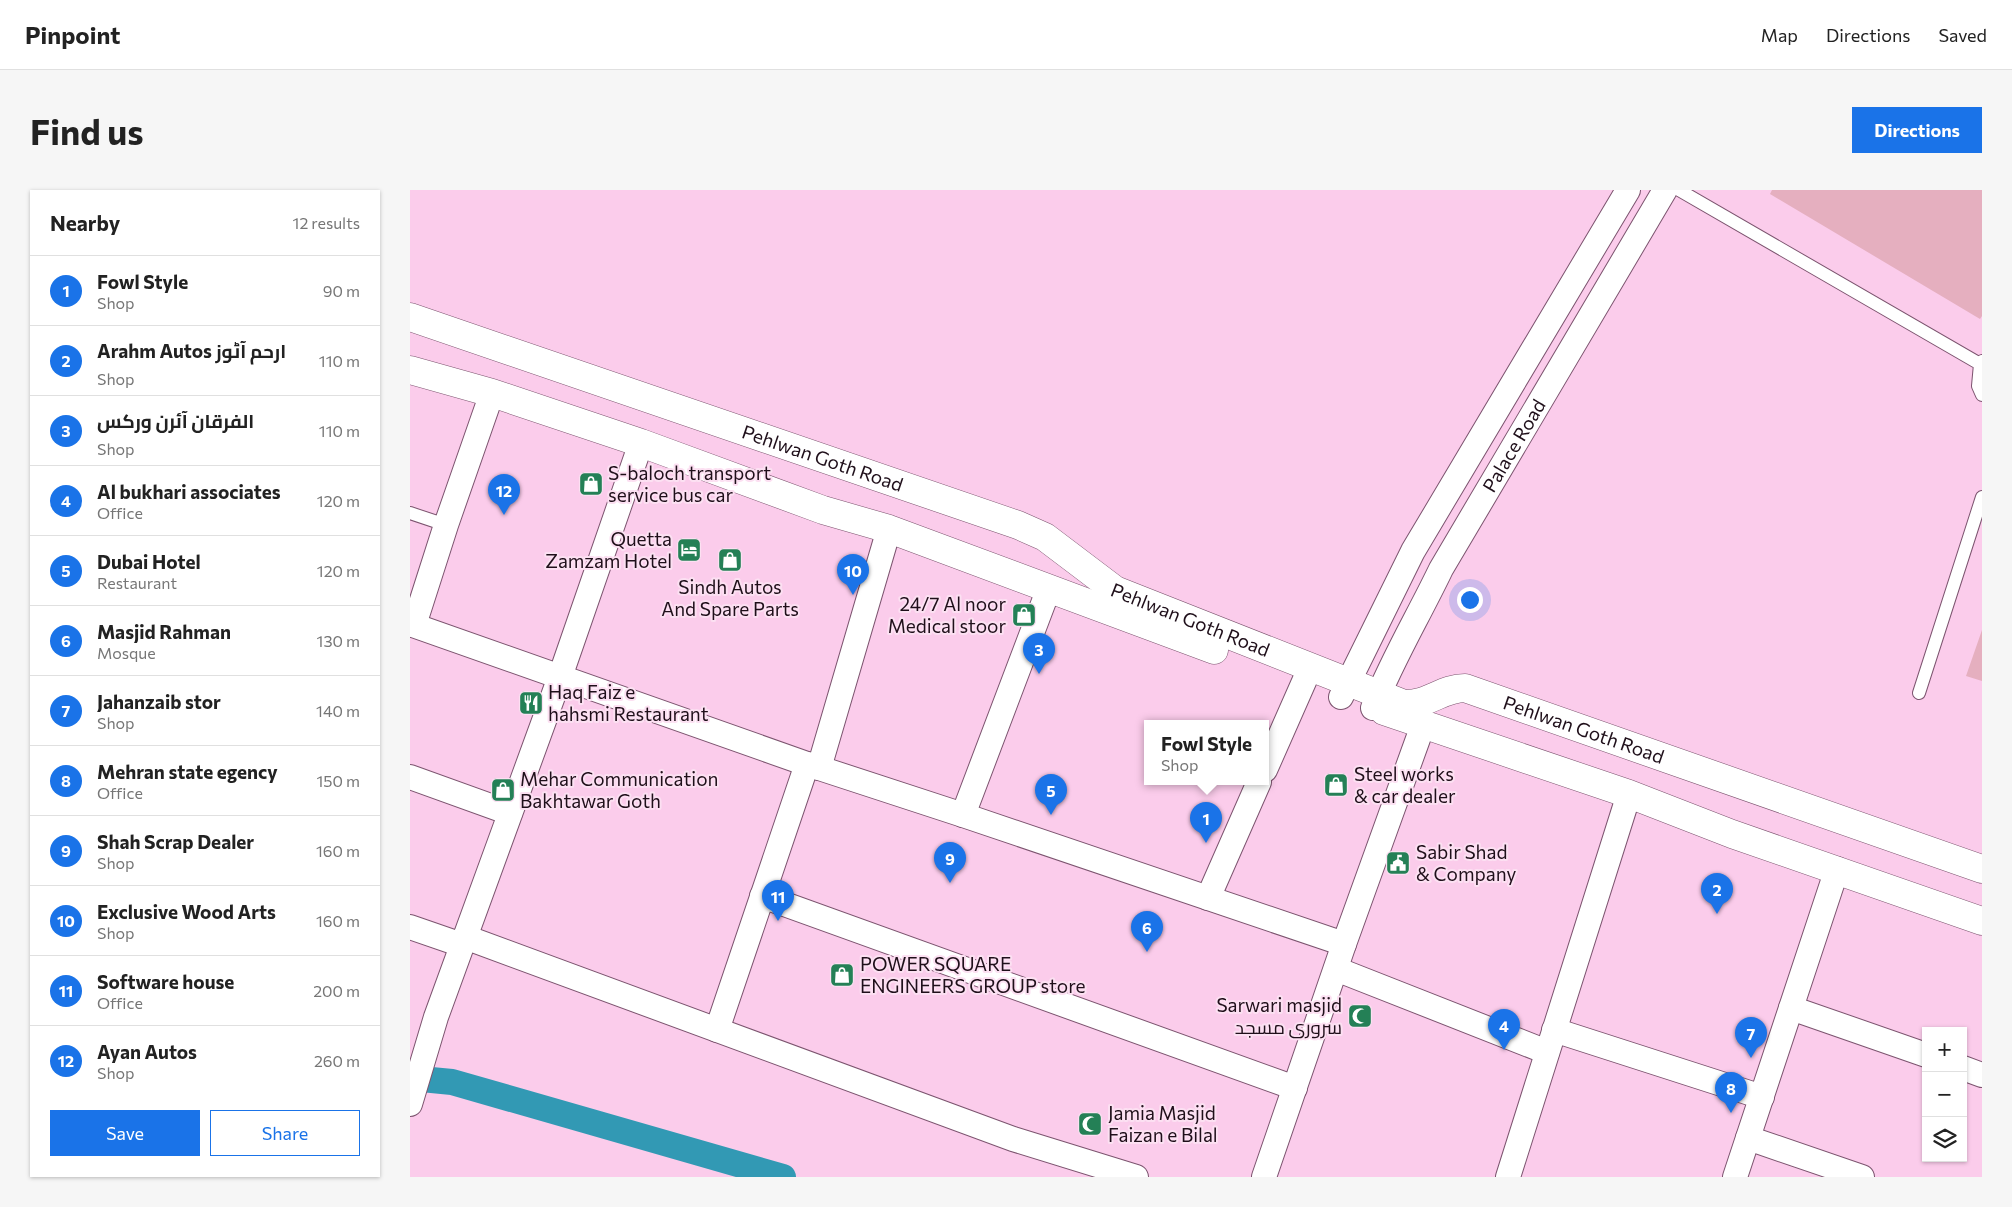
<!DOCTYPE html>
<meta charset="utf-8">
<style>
:root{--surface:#fff;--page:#f6f6f6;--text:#222;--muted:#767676;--line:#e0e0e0;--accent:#1a73e8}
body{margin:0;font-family:Commissioner,Cairo,sans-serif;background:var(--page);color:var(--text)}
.controls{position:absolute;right:15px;bottom:15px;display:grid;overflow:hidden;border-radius:0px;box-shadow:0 1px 4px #0004}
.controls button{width:45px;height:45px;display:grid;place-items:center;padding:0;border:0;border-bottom:1px solid var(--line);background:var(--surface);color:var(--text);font:25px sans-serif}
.you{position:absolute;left:1059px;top:409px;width:18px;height:18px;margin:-12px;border:4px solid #fff;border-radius:50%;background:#1a73e8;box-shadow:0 0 0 8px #1a73e833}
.badge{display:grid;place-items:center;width:32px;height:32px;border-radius:50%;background:var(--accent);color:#fff;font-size:16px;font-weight:700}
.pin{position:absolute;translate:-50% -41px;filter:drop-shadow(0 1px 2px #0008)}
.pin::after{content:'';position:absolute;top:26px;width:18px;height:15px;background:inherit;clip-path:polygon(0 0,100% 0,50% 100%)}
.popup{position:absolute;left:734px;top:530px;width:125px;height:65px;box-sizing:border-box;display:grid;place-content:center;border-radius:0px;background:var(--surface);filter:drop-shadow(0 1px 4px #0005);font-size:16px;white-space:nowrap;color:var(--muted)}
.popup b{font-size:19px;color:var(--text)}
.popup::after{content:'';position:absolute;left:50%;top:100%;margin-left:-10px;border:10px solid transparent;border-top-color:var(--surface)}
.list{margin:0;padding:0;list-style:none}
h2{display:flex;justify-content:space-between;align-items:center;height:65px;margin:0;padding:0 20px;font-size:21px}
h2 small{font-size:16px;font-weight:400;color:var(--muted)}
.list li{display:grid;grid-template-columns:32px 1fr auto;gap:15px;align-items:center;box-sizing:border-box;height:70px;padding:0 20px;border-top:1px solid var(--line)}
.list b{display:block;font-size:19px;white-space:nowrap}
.list p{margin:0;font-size:16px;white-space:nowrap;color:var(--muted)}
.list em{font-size:16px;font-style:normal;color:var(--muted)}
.actions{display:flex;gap:10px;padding:15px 20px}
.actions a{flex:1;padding:11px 0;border:1px solid var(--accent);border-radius:0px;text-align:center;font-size:18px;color:var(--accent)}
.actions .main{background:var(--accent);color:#fff}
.icon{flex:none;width:28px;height:28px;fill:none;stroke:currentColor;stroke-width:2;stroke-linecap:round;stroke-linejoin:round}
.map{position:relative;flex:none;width:1572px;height:987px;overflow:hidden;border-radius:0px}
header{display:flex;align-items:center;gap:30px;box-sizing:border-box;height:70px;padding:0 25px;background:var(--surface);border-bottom:1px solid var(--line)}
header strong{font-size:24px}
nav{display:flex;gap:28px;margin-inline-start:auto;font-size:18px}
.intro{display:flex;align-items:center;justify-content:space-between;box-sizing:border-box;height:120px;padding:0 30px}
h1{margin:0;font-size:35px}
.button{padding:12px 22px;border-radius:0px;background:var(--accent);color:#fff;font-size:18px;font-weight:700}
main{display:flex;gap:30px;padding:0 30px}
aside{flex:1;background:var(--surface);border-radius:0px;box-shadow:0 1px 4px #0004}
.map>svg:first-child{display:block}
</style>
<header>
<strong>Pinpoint</strong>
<nav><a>Map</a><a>Directions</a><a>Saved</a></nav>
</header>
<div class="intro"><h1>Find us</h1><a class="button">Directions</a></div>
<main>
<aside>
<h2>Nearby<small>12 results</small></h2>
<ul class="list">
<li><span class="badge">1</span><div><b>Fowl Style</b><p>Shop</p></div><em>90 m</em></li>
<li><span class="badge">2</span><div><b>Arahm Autos ارحم آٹوز</b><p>Shop</p></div><em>110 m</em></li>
<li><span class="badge">3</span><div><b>الفرقان آئرن ورکس</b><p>Shop</p></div><em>110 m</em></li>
<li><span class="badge">4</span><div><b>Al bukhari associates</b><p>Office</p></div><em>120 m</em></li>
<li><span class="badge">5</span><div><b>Dubai Hotel</b><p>Restaurant</p></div><em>120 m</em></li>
<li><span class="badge">6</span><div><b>Masjid Rahman</b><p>Mosque</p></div><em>130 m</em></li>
<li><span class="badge">7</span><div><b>Jahanzaib stor</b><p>Shop</p></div><em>140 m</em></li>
<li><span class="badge">8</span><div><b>Mehran state egency</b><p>Office</p></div><em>150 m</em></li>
<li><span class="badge">9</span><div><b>Shah Scrap Dealer</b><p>Shop</p></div><em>160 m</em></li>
<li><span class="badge">10</span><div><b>Exclusive Wood Arts</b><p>Shop</p></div><em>160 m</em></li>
<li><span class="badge">11</span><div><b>Software house</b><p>Office</p></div><em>200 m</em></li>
<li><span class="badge">12</span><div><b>Ayan Autos</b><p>Shop</p></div><em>260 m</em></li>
</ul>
<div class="actions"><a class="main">Save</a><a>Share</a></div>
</aside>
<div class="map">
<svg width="1572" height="987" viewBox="0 0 1572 987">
<rect width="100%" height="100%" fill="#fbcceb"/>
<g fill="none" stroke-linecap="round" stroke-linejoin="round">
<path stroke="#3299b4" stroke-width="26" d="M0 888 42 892 373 987"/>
</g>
<path fill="#e5afbf" d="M1362 0H1572V126L1570 129 1360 4Z
M1572 440V491L1556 486Z"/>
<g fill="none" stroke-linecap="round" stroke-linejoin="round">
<defs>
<path id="lane" d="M1269 0 1570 174
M1572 171 1570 174 1568 196 1572 205
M0 323 36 335
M1509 503 1572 307"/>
<g id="street">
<path d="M0 434 397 574 553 625 934 754"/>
<path d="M4 435 36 335 82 203"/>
<path d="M931 507 1003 361 1218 0"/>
<path id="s1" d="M963 518C982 470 1009 425 1031 379L1255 0"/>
<path d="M409 578 479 339"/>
<path d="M855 580 900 478"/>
<path d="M0 587 100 623"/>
<path d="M553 625 639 398"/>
<path d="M352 706 885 898"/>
<path d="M798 708 849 592"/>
<path d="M0 737 52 755"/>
<path d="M55 747 603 949 726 987"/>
<path d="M926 779 1137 862"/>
<path d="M1381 818 1516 865"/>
<path d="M307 840 397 574"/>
<path d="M1144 840 1352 907"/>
<path d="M1553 878 1572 885"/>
<path d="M0 914 26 827 150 487 231 253"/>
<path d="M1338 948 1452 987"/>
<path d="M854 987 934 754 1013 535"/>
<path d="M1098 987 1219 604"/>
<path d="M1325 987 1427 679"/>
</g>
<g id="secondary">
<path id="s2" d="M0 127 608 335 635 347 705 400 994 514C1019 515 1032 498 1055 498L1572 679"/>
<path d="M0 180 82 203 231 253 413 320 479 339 804 460"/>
<path d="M974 521 1219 604 1322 644 1572 731"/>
</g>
</defs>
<use href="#lane" stroke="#7c546f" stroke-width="14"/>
<use href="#street" stroke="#7c546f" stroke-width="26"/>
<use href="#secondary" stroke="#7c546f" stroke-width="29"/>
<use href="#lane" stroke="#fff" stroke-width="12"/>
<use href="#street" stroke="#fff" stroke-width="24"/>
<use href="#secondary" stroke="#fff" stroke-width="28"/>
</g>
<defs>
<symbol id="shop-square" viewBox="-11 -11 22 22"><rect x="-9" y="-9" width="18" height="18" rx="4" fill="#248056" stroke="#fce0f2"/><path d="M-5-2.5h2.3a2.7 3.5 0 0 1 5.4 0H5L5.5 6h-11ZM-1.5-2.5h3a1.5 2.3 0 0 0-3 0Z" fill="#fff"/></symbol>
<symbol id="hotel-square" viewBox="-11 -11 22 22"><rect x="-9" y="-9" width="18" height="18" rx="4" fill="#248056" stroke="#fce0f2"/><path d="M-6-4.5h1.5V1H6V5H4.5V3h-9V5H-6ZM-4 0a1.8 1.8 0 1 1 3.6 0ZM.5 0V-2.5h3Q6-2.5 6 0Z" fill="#fff"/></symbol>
<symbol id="restaurant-square" viewBox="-11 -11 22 22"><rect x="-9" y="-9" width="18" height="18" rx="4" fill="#248056" stroke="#fce0f2"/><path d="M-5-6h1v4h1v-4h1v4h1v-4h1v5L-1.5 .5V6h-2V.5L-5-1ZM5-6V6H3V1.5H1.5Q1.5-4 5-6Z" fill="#fff"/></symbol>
<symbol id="civic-square" viewBox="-11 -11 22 22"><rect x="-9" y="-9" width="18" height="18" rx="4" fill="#248056" stroke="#fce0f2"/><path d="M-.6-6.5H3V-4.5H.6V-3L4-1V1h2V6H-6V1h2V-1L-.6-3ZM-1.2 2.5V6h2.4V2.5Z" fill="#fff"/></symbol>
<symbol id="mosque-square" viewBox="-11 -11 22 22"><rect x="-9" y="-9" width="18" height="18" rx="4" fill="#248056" stroke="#fce0f2"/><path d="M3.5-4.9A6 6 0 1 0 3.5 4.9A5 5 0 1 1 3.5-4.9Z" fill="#fff"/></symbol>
</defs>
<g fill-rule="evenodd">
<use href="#shop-square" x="167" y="280" width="28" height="28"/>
<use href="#hotel-square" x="265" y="346" width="28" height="28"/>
<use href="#shop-square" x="306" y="356" width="28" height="28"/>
<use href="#shop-square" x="600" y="411" width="28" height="28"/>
<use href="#restaurant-square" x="107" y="499" width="28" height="28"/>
<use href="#shop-square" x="912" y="581" width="28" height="28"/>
<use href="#shop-square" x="79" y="586" width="28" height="28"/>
<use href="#civic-square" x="974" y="659" width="28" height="28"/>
<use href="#shop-square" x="418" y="771" width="28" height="28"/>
<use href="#mosque-square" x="936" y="812" width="28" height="28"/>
<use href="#mosque-square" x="666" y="920" width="28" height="28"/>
</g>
<g text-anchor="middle" stroke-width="4" stroke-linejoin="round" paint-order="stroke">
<g font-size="19" fill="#1f0f1a" stroke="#fce0f2">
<text dy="7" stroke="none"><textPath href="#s1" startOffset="298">Palace Road</textPath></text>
<text dy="7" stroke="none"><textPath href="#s2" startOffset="436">Pehlwan Goth Road</textPath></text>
<text dy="7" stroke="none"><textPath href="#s2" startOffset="841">Pehlwan Goth Road</textPath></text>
<text dy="7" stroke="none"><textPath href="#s2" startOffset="1260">Pehlwan Goth Road</textPath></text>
</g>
<g font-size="19" fill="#1f0f1a" stroke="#fce0f2" text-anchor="start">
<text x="198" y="290">S-baloch transport<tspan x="198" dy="22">service bus car</tspan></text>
<text x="262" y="356" text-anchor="end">Quetta<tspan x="262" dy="22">Zamzam Hotel</tspan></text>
<text x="320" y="404" text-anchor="middle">Sindh Autos<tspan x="320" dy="22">And Spare Parts</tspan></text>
<text x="596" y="421" text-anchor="end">24/7 Al noor<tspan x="596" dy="22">Medical stoor</tspan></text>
<text x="138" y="509">Haq Faiz e<tspan x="138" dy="22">hahsmi Restaurant</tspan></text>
<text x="944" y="591">Steel works<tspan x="944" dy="22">&amp; car dealer</tspan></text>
<text x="110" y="596">Mehar Communication<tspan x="110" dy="22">Bakhtawar Goth</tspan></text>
<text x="1006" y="669">Sabir Shad<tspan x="1006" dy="22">&amp; Company</tspan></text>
<text x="450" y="781">POWER SQUARE<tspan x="450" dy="22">ENGINEERS GROUP store</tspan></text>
<text x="932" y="822" text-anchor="end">Sarwari masjid<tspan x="932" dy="22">سروری مسجد</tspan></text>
<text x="698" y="930">Jamia Masjid<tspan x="698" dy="22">Faizan e Bilal</tspan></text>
</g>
</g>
</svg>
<div class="controls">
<button>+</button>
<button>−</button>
<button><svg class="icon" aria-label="layers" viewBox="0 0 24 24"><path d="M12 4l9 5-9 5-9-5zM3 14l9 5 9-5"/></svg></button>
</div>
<div class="you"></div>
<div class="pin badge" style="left:796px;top:653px">1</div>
<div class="popup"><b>Fowl Style</b>Shop</div>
<div class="pin badge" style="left:1307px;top:724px">2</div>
<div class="pin badge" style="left:629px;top:484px">3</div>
<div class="pin badge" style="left:1094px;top:860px">4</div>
<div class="pin badge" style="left:641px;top:625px">5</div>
<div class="pin badge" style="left:737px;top:762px">6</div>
<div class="pin badge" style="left:1341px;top:868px">7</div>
<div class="pin badge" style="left:1321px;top:923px">8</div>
<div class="pin badge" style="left:540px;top:693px">9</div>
<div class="pin badge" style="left:443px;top:405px">10</div>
<div class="pin badge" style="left:368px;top:731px">11</div>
<div class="pin badge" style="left:94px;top:325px">12</div>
</div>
</main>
